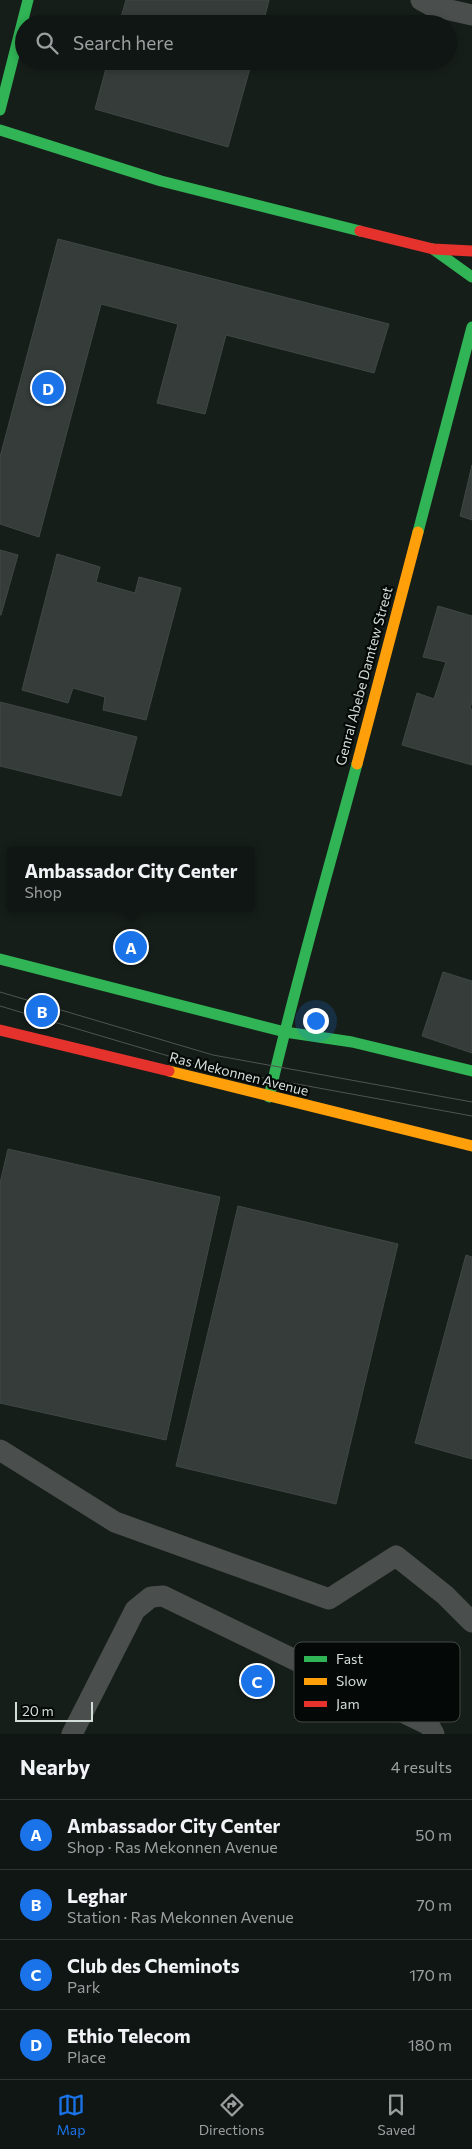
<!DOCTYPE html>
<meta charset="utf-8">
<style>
:root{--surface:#101614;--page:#191f1d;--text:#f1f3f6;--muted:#9c9fa0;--line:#303534;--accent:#1a73e8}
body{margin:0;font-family:Commissioner,sans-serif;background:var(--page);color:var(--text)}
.scale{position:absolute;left:15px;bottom:12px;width:78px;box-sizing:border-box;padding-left:5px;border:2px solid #d4ded9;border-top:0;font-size:14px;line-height:18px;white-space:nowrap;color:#d4ded9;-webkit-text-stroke:4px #040907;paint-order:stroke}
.you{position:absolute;left:315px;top:1020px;width:18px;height:18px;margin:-12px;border:4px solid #fff;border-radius:50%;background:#1a73e8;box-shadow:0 0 0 8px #1a73e833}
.badge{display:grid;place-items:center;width:32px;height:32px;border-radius:50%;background:var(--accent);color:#fff;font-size:16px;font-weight:700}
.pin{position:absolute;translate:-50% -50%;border:2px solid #fff;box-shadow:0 1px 5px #0006}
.popup{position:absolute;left:7px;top:847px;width:248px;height:65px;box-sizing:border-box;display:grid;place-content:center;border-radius:5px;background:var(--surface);filter:drop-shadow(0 1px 4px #0005);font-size:16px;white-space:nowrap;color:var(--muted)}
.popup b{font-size:19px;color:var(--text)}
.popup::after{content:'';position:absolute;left:50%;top:100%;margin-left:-10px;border:10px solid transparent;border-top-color:var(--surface)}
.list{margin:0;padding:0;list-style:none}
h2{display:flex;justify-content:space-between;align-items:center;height:65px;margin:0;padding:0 20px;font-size:21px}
h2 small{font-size:16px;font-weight:400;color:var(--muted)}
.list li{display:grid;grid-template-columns:32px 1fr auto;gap:15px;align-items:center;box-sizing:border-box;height:70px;padding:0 20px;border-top:1px solid var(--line)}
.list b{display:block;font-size:19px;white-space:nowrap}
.list p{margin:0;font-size:16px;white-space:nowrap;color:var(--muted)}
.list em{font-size:16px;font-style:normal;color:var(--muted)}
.icon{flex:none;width:28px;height:28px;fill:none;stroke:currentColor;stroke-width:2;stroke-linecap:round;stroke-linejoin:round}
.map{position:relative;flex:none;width:472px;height:1734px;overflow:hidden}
.search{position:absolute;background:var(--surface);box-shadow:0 2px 8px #0003;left:15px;right:15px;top:15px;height:55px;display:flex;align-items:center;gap:12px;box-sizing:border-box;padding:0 18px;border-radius:28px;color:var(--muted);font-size:19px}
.sheet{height:345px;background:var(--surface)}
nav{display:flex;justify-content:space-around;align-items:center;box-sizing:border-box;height:70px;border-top:1px solid var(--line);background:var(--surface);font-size:14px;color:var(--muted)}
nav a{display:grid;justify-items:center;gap:2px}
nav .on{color:var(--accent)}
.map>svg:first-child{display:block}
</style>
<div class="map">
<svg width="472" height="1734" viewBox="0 0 472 1734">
<rect width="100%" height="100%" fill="#161e1a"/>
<path fill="#353c3a" stroke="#404745" d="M126 0H269L263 24H119Z
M108 61H252L228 147 95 109Z
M58 239 389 324 374 373 226 335 205 414 157 403 178 324 101 304 39 537 0 524V457Z
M472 465V520L460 516Z
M0 550 18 555 1 615H0Z
M57 554 100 567 96 582 135 593 139 577 181 588 146 720 103 710 105 697 73 688 68 703 22 690Z
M438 606 472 616V701L470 709H472V765L402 745 417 693 434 699 446 662 423 657Z
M0 702 137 737 121 796 0 766Z
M443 972 472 981V1053L422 1036Z
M8 1149 220 1197 166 1440 0 1403V1183Z
M238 1206 398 1244 336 1504 176 1466Z
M466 1255 472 1257V1459L415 1443Z"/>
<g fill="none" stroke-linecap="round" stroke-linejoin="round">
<path stroke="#4a4f4d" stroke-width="21" d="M421 0 432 6 472 15
M0 1450 115 1522 329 1599 396 1556 445 1595 472 1622
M72 1734 135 1610 151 1597 163 1596 429 1725 434 1734"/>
<path stroke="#30b455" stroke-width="11" d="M0 110 28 0
M0 130 161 181 360 231
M433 249 472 277
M418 532 472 327
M0 959 285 1032 352 1042 472 1071
M269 1097C295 985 327 875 357 764"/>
<path stroke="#ff9f0a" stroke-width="11" d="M357 764 418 532
M169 1071 472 1146"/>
<path stroke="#e5322d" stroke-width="11" d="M360 231 433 249 472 251
M0 1030 169 1071"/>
<path stroke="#4f5552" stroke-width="1" d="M0 992 213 1055 472 1102
M0 1006 209 1068 472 1116"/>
</g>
<g text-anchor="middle" stroke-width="4.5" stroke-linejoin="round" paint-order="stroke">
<g font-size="14" fill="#d4ded9" stroke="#040907">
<text transform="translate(364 676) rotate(-75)" y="5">Genral Abebe Damtew Street</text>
<text transform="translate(239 1074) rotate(14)" y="5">Ras Mekonnen Avenue</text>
</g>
</g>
<rect x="294" y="1642" width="166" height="80" rx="8" fill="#040907" stroke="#424946" stroke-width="1"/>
<rect x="304" y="1656" width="23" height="6" fill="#30b455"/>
<rect x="304" y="1678" width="23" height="7" fill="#ff9f0a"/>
<rect x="304" y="1701" width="23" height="6" fill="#e5322d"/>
<g font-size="14" fill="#d4ded9">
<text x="336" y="1664">Fast</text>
<text x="336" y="1686">Slow</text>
<text x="336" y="1709">Jam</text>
</g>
</svg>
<div class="scale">20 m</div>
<div class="you"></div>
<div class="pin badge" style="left:131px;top:947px">A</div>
<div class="popup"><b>Ambassador City Center</b>Shop</div>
<div class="pin badge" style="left:42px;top:1011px">B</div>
<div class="pin badge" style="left:257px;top:1681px">C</div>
<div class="pin badge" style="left:48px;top:388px">D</div>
<div class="search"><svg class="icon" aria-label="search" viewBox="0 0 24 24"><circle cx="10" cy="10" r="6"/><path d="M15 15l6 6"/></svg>Search here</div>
</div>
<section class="sheet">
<h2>Nearby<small>4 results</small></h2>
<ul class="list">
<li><span class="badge">A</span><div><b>Ambassador City Center</b><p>Shop · Ras Mekonnen Avenue</p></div><em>50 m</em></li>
<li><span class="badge">B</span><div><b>Leghar</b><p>Station · Ras Mekonnen Avenue</p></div><em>70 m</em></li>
<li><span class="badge">C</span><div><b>Club des Cheminots</b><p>Park</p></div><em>170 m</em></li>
<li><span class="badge">D</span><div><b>Ethio Telecom</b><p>Place</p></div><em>180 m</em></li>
</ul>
</section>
<nav>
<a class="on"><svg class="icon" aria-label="map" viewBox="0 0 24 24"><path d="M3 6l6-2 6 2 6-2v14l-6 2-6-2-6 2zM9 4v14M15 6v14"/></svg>Map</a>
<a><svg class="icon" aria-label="directions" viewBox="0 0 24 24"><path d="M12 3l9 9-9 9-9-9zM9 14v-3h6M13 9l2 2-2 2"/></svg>Directions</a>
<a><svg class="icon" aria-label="saved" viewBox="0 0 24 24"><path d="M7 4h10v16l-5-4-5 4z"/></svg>Saved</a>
</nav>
